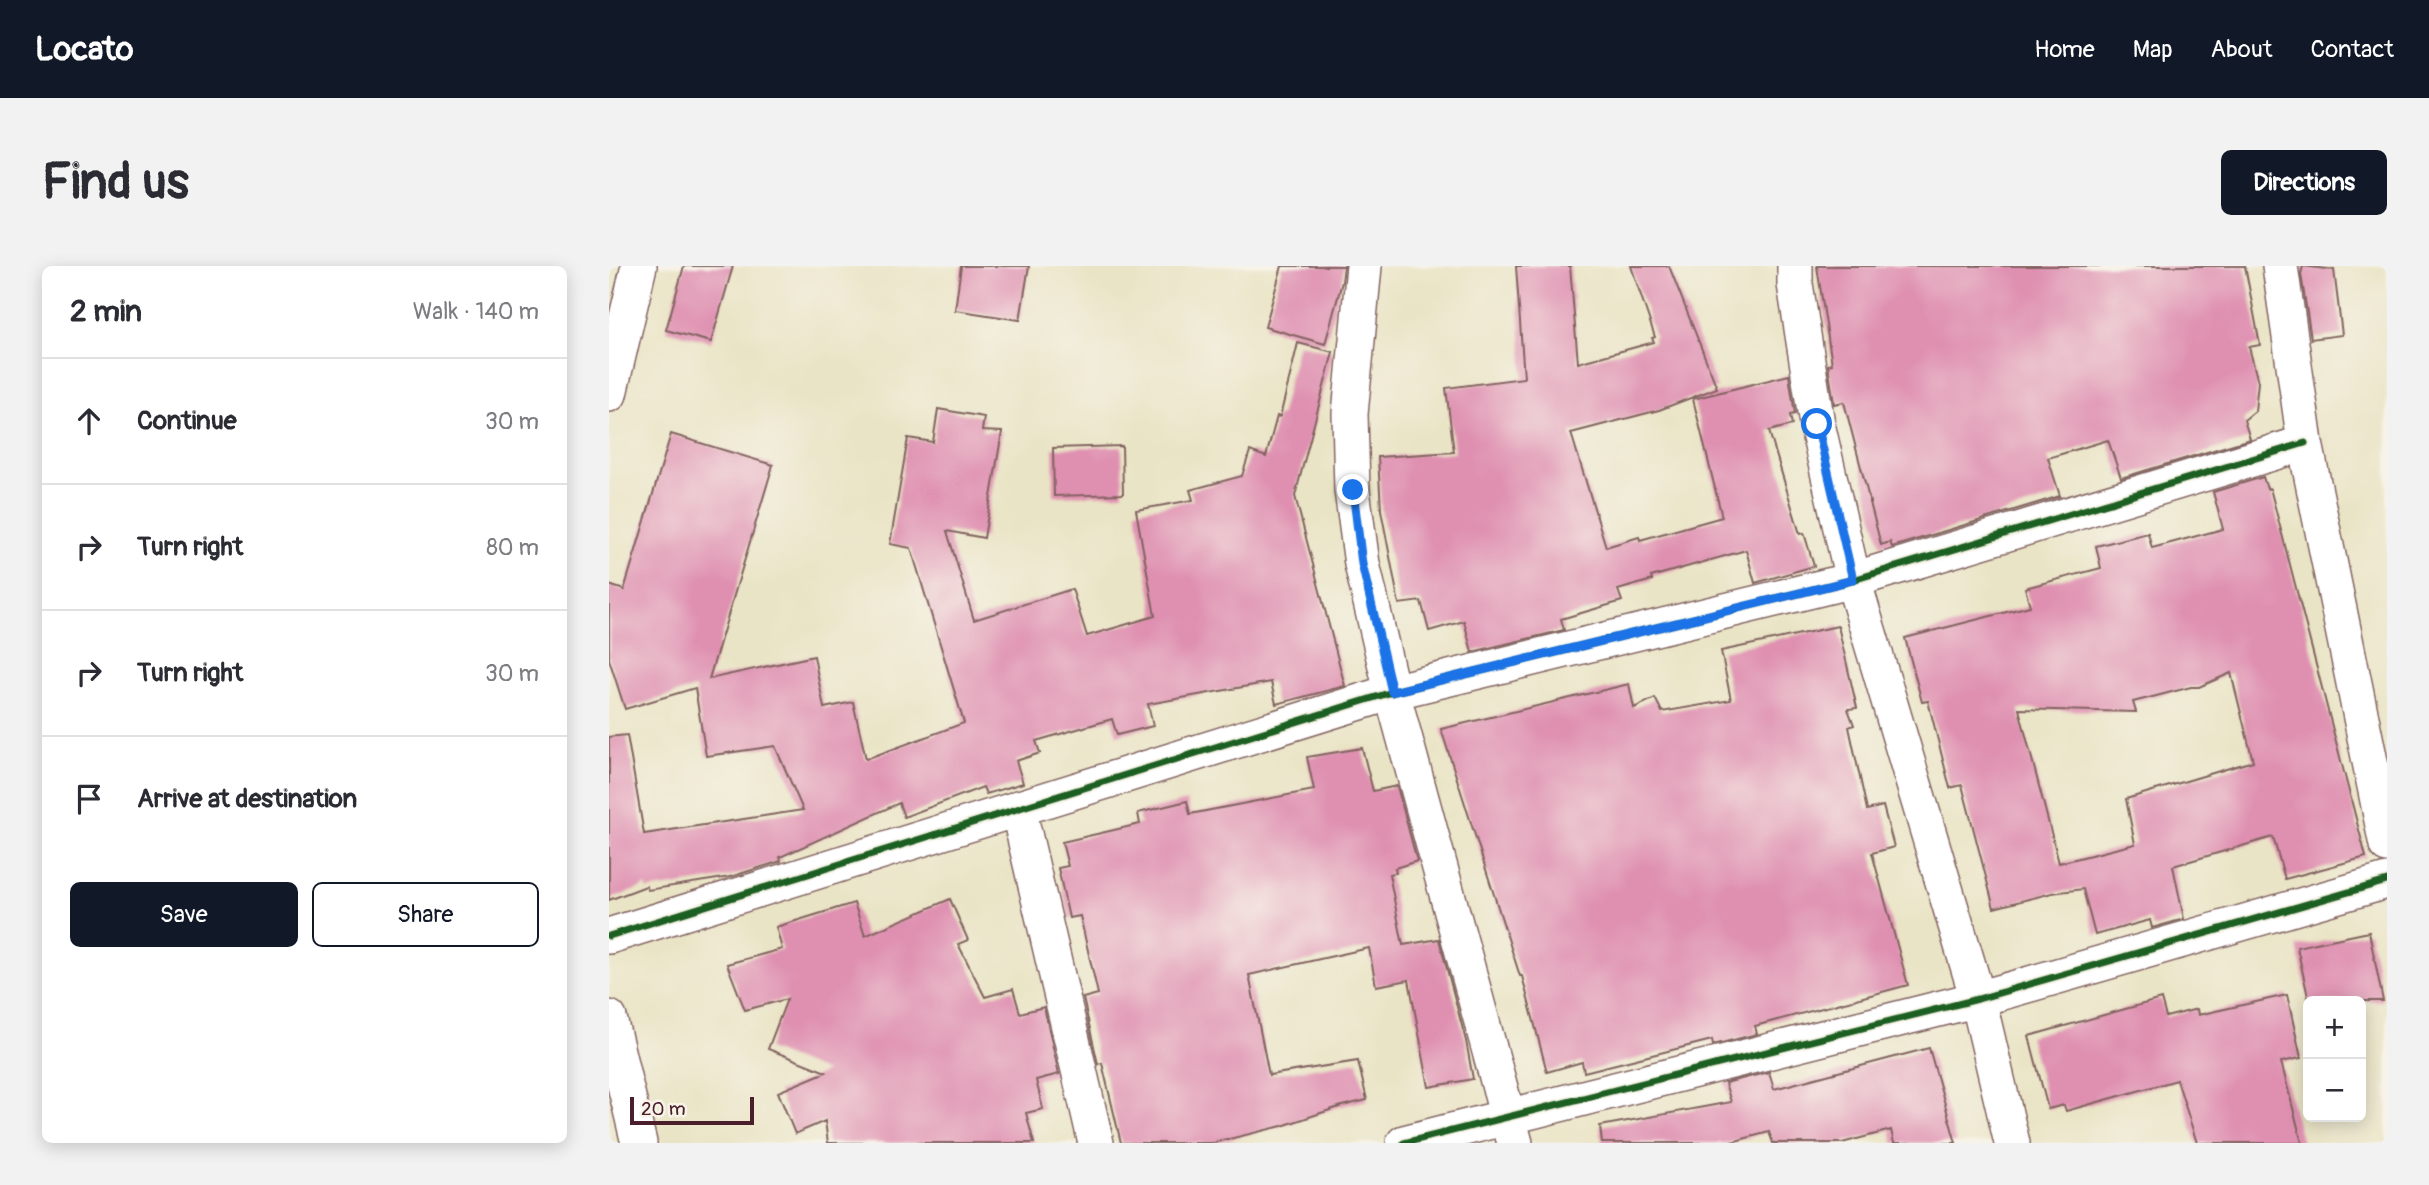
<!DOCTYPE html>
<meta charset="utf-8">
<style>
:root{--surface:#fff;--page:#f2f2f3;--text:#2b2b33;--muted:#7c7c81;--line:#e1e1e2;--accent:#111827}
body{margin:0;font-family:Pangolin,sans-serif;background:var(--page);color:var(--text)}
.controls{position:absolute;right:21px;bottom:21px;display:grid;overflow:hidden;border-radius:10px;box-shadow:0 4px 18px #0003}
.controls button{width:63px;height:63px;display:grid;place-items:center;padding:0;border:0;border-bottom:2px solid var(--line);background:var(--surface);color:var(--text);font:35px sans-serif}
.scale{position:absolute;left:21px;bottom:18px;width:124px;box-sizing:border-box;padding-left:7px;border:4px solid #4a1f2b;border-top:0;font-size:19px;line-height:24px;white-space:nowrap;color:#4a1f2b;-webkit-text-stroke:5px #f7f3e8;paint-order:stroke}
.stop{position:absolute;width:21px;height:21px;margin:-16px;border:5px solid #1a73e8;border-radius:50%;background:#fff}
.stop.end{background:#1a73e8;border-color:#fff;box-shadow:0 2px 7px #0008}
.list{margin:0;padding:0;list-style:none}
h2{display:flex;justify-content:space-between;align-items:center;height:91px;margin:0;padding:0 28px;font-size:30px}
h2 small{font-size:23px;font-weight:400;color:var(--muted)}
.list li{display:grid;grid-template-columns:46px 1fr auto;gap:21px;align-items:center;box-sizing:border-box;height:126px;padding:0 28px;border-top:2px solid var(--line)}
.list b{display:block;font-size:26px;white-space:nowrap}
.list em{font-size:23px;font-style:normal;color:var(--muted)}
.actions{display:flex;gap:14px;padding:21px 28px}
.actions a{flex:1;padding:16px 0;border:2px solid var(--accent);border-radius:10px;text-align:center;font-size:24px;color:var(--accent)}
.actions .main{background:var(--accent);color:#fff}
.icon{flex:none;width:38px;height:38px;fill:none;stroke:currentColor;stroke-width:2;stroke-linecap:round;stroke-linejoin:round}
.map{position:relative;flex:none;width:1778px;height:877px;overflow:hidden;border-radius:10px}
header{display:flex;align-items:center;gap:42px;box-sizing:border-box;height:98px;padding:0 35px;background:var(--accent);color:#fff}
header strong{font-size:33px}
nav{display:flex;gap:38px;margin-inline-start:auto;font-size:24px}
.intro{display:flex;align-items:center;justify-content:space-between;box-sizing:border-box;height:168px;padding:0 42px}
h1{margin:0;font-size:49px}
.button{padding:18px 32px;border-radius:10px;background:var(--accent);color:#fff;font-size:24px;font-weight:700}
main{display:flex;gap:42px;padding:0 42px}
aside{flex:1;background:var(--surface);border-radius:10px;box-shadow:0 4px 18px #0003}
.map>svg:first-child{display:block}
</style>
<header>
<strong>Locato</strong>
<nav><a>Home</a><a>Map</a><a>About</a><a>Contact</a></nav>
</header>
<div class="intro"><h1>Find us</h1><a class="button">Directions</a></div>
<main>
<aside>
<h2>2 min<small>Walk · 140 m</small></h2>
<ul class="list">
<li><svg class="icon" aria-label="ahead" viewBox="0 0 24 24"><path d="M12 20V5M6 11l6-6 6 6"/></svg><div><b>Continue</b></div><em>30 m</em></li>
<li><svg class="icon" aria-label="right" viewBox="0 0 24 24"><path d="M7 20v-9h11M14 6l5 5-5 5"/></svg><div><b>Turn right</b></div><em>80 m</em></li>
<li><svg class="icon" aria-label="right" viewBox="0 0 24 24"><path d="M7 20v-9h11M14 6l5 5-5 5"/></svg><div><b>Turn right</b></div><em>30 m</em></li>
<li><svg class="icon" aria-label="arrive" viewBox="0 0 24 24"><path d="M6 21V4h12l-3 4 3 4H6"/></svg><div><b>Arrive at destination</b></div></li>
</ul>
<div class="actions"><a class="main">Save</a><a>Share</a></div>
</aside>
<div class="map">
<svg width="1778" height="877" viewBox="0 0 1778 877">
<rect width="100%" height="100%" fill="#f7f3e8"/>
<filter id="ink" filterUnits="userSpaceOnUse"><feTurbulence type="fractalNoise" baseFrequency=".0143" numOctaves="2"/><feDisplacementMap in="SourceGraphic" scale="14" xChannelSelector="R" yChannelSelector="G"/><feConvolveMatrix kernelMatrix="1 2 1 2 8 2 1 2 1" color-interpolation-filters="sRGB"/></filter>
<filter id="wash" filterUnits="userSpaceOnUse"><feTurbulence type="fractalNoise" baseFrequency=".00686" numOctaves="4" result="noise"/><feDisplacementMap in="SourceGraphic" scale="28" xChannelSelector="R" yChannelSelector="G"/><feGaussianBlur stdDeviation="1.57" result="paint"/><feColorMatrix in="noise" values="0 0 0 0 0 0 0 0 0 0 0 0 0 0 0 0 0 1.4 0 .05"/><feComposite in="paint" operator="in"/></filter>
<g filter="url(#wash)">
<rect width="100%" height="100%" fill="#eae4c6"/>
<g id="blocks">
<path fill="#df90b1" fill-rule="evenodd" d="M75 0H124L102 76 57 64Z
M352 0H420L411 54 346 44Z
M673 0H735L733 16 716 78 656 61Z
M907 0H961L969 97 1045 76 1043 72 1046 71 1022 0H1060L1108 122 1050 144 962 167 997 281 1030 271 1031 274 1113 251 1084 133 1180 109 1186 148 1181 149 1183 159 1160 165 1191 268 1195 267 1205 300 1146 317 1137 284 1042 311 1043 314 1009 324 1013 335 952 353 955 364 863 386 855 355 820 365 812 335 790 338 772 244 769 191 845 186 837 122 915 112Z
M1208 0H1636L1651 79 1640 81 1649 116 1646 145 1635 154 1641 173 1512 212 1499 174 1439 192 1451 230 1283 281 1281 276 1272 279 1235 136 1225 138 1219 99 1223 98Z
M1694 0 1725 4 1733 69 1702 73 1692 8Z
M689 77 724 86 686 230 736 420 667 438 662 416 539 438 544 460 508 469 503 453 427 475 431 487 407 495 414 517 377 528 374 521 295 551 290 537 171 591 172 595 121 611 39 624 37 620 0 634V471L18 469 35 568 194 544 166 480 97 490 86 422 16 443 0 393V319L15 324 62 168 164 199 100 413 205 390 215 442 244 436 257 493 355 457 302 282 281 278 299 172 324 176 329 143 375 151 373 165 393 166 375 272 338 265 365 354 463 323 478 370 546 350 527 244 584 234 581 224 633 210 641 185 657 191 668 150 671 151Z
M513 180 514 228 445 230 444 182Z
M1654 211 1658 223 1661 222 1757 591 1676 613 1664 571 1564 600 1575 653 1543 662 1541 654 1486 669 1474 623 1443 627 1385 642 1353 519 1341 522 1319 435 1313 436 1296 372 1421 340 1416 322 1492 302 1487 280 1539 267 1543 282 1614 263 1604 226ZM1622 407 1644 495 1517 533 1526 578 1450 597 1410 443 1527 446 1524 436 1582 421H1590Z
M1229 360 1248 442 1239 443 1245 459 1240 461 1258 544 1274 540 1285 581 1263 587 1299 719 1146 760 1148 768 1104 779 1103 774 975 806 973 796 938 806 913 710H911L832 463 1020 418 1025 442 1046 432 1053 446 1122 434 1112 385Z
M753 482 764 525 788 520 808 595 786 602 787 607 780 608 794 679 830 673 857 775 864 813 820 821 800 714 767 720 760 682 640 709 660 809 749 795 758 834 733 840 673 860 604 877H512L493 797 489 798 474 732 489 728 471 650 460 652 449 602 459 600 453 576 531 558 529 547 578 535 581 548 705 524 698 491Z
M341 633 359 674 349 678 376 731 404 723 411 747 435 741 450 808 427 814 434 843 417 847 425 877H219L216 855 186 868 169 826 217 806 159 783 178 733 136 744 118 698 173 683 167 661 245 637 256 670Z
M1760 666 1774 735H1700L1688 681Z
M1678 729 1692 792 1672 796 1693 877H1588L1568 814 1457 845 1455 839 1439 843 1420 770 1552 733 1557 751 1588 743 1589 749Z
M1320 782 1347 877H1285L1282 864 1233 877H1164L1160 866 1119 877H993L991 860 1122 836 1116 817 1160 806 1165 823Z"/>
</g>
</g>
<g filter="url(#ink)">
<use href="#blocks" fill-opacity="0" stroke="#826461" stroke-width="2"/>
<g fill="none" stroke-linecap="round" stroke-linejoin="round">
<defs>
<path id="minor" d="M755 0 741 148 743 224 753 298 783 426 906 877
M1186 0V18L1208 158 1244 314 1369 733 1403 877
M1671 0 1696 177 1778 579
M0 128 30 0
M409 542 487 877
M0 670 783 426 1244 314 1696 177
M0 752 30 877
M795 877 1369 733 1778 615"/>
</defs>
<use href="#minor" stroke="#826461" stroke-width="38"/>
<use href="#minor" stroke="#fff" stroke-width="35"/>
<defs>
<path id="cycleway" d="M0 670 783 426 1244 314 1696 177
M795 877 1369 733 1778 615"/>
</defs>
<use href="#cycleway" stroke="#f7f3e8" stroke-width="11"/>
<use href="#cycleway" stroke="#1b5e20" stroke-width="7"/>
</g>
</g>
<g fill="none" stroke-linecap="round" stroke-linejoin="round" filter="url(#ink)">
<path stroke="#1a73e8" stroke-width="9" d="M744 224 753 298 783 426 1244 314 1208 158"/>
</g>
</svg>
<div class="controls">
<button>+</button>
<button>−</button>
</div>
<div class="scale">20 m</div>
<div class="stop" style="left:1208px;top:158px"></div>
<div class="stop end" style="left:744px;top:224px"></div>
</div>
</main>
